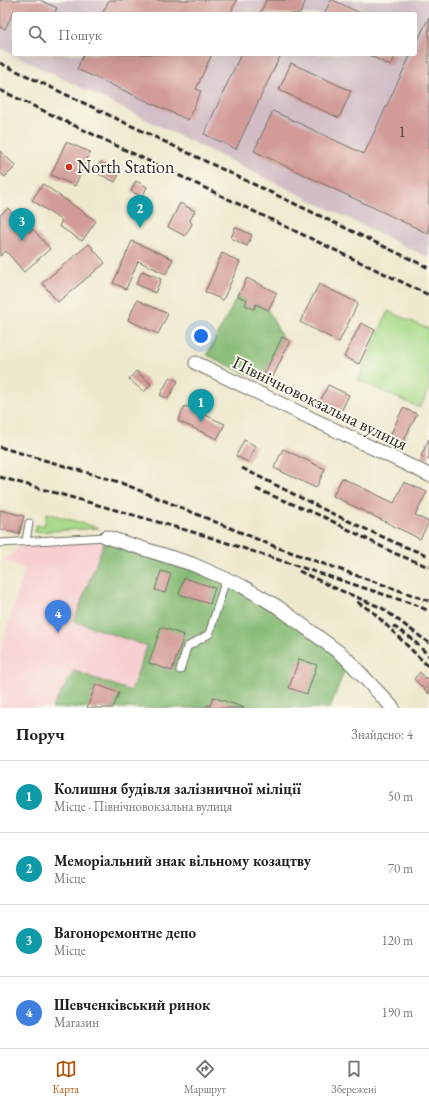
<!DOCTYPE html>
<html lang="uk">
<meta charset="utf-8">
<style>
:root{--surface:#fff;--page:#f2f2f2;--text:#202124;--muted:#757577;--line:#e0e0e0;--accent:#b45309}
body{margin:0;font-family:"EB Garamond",serif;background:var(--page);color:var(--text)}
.you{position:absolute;left:201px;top:336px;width:14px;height:14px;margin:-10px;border:3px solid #fff;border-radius:50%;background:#1a73e8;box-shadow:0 0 0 6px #1a73e833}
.badge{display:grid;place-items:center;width:26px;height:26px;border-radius:50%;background:var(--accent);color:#fff;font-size:13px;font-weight:700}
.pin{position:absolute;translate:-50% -33px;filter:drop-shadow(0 1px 2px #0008)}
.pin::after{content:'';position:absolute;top:21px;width:14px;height:12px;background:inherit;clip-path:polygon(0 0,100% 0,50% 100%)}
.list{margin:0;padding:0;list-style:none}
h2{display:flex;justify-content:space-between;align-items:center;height:52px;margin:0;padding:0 16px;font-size:17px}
h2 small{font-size:13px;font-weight:400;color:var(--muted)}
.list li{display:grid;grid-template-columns:26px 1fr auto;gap:12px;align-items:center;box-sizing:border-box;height:72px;padding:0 16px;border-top:1px solid var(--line)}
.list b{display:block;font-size:15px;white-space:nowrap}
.list p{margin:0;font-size:13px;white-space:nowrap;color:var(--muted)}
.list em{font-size:13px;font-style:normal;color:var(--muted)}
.icon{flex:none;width:22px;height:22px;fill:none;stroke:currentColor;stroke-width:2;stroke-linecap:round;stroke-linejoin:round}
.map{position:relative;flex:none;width:429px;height:708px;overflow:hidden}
.search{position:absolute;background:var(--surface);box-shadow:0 4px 16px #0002;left:12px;right:12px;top:12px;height:44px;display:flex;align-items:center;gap:10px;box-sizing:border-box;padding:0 14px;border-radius:4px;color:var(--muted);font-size:15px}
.sheet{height:340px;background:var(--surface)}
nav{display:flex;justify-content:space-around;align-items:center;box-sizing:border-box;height:56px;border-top:1px solid var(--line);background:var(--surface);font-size:11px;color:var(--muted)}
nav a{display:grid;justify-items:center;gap:2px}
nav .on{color:var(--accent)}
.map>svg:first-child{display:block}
</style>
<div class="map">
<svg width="429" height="708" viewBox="0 0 429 708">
<rect width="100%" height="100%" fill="#fbf7ec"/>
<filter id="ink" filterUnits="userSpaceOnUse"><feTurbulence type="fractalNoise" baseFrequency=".025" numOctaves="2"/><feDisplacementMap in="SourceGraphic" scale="8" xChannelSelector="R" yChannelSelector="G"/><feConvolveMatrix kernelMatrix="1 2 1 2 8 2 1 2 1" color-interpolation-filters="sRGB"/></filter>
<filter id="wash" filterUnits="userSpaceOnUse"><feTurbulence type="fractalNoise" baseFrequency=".012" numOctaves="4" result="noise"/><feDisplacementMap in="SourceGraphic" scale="16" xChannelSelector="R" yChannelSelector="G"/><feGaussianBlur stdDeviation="0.9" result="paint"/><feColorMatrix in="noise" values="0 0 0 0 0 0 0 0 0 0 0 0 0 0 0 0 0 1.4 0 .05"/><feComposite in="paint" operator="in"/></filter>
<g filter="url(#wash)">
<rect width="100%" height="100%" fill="#eee9ce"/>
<path fill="#f7cfd2" d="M104 540 148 646 131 691 74 671 52 708H0V651L25 569 4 560 19 547Z"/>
<path fill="#d2bdc6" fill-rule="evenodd" d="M0 0H429V258L0 48ZM14 14H415V54H14Z"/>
<path fill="#a8db8a" stroke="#6a835a" d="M388 311 429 329V388L420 408 358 380Z
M47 513 99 528 35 532 36 525 44 526Z"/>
<path fill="#86bb76" stroke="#587350" d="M238 295 247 300 245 305 253 309 256 304 268 310 282 337 261 381 207 355Z
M106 537 242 586 344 656 346 666 330 708H52L74 671 131 691 147 646 74 621Z"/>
<g id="blocks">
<path fill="#d39b97" d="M0 0H40L57 8 54 14H19L14 11 5 29 0 27Z
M109 0H237L230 14H102Z
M266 0H306L300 14H260Z
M331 0H333L362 14H324Z
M429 17V234L254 151 273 111 364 154 411 54H415V46Z
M84 54H212L196 89 201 91 188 120 77 69Z
M241 54H281L236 149 204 134Z
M367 54H396L391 66Z
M291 63 351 91 339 118 279 90Z
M66 142 90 152 75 186 51 175Z
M0 151 16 166 5 177 0 173Z
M100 162 120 172 115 182 95 172Z
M136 181 147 187 142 197 131 191Z
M43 184 96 221 82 241 59 226 62 221 32 200Z
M180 203 195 211 190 220 192 224 185 236 168 227Z
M8 208 29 233 33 229 50 249 24 272 6 251 0 256V215Z
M235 227 252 235 247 246 231 238Z
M132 241 173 259 166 274 138 261 126 289 113 283Z
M89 244 105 263 58 302 42 283Z
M222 253 240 262 223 300 205 292Z
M142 271 161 279 155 293 136 284Z
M247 278 277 293 268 310 256 304 254 309 245 305 247 300 238 296Z
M319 284 358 303 339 342 300 322Z
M137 300 168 314 158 334 128 320Z
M361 323 375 330 359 364 344 357Z
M282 337 290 341 269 385 261 381Z
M136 371 151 384 144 392 129 379Z
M170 377 178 381 168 399 160 395Z
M328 385 349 395 339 416 318 406Z
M185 406 225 424 217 439 178 421Z
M403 408 417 414 401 446 388 440Z
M429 439V460L421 456Z
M244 440 256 446 248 462 236 456Z
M283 449 325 469 316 488 274 468Z
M342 478 394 503 404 482 427 492 415 515 429 522 420 539 333 496Z
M0 510 24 516 19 534 0 529Z
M161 571 171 574 165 593 155 590Z
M184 578 215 588 210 604 179 594Z
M161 627 184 635 172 671 149 663Z
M299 659 317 665 307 694 289 688Z
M420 672 429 681V694L414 679Z
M96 684 119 693 113 708H87Z
M213 697 245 708H206L207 705 210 706Z"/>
</g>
</g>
<g filter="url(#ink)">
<use href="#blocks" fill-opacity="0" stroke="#6f6e64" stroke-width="1"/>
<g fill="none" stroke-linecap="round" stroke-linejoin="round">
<defs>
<path id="lane" d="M26 541 29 523
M0 543 106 537
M180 670 187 647 209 634 226 579"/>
<path id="street" d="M196 363 429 475
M106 537 192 564 242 586 278 607 344 656 393 708"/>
</defs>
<use href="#lane" stroke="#6f6e64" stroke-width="9"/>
<use href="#street" stroke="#6f6e64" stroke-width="15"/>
<use href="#lane" stroke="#fff" stroke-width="7"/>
<use href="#street" stroke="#fff" stroke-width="13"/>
<path stroke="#2b2b2b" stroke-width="3" stroke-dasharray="6 3" stroke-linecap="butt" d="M0 63 429 268
M0 90 429 295
M0 447 119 482 276 547 429 601
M242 468 327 511 398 544 429 556
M0 477 203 535 416 605 429 611
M256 489 324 517 394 553 429 567
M299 571 335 588 382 608 429 643
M357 602 373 612 429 667
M393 626 411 638 429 656"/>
</g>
</g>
<circle fill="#c8321e" stroke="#fbf7ec" stroke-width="1.5" cx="69" cy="167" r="4"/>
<g text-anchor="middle" stroke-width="4" stroke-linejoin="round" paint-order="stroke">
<g font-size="16" fill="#554746">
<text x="402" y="137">1</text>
</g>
<g font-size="18" fill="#2b2b2b" stroke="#fbf7ec" text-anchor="start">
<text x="77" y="173">North Station</text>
</g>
<g font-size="18" fill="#2b2b2b" stroke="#fbf7ec">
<text transform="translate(320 403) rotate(26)" y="6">Північновокзальна вулиця</text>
</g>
</g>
</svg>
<div class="you"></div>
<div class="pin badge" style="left:201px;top:422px;background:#0f9aa8">1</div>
<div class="pin badge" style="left:140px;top:228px;background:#0f9aa8">2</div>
<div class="pin badge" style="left:22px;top:241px;background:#0f9aa8">3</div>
<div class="pin badge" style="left:58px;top:633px;background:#3f7fe0">4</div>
<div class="search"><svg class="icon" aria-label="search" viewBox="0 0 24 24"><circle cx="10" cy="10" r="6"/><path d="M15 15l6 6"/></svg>Пошук</div>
</div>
<section class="sheet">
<h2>Поруч<small>Знайдено: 4</small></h2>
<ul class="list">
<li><span class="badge" style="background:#0f9aa8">1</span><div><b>Колишня будівля залізничної міліції</b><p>Місце · Північновокзальна вулиця</p></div><em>50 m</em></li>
<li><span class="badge" style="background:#0f9aa8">2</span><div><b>Меморіальний знак вільному козацтву</b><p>Місце</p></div><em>70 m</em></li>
<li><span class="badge" style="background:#0f9aa8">3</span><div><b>Вагоноремонтне депо</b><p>Місце</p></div><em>120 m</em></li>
<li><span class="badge" style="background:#3f7fe0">4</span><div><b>Шевченківський ринок</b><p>Магазин</p></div><em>190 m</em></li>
</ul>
</section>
<nav>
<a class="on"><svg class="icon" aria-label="map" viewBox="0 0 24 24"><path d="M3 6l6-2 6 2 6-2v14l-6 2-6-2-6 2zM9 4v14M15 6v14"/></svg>Карта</a>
<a><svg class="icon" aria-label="directions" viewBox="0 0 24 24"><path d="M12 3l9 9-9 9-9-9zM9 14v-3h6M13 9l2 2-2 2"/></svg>Маршрут</a>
<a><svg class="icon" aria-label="saved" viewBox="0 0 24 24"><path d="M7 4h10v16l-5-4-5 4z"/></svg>Збережені</a>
</nav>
